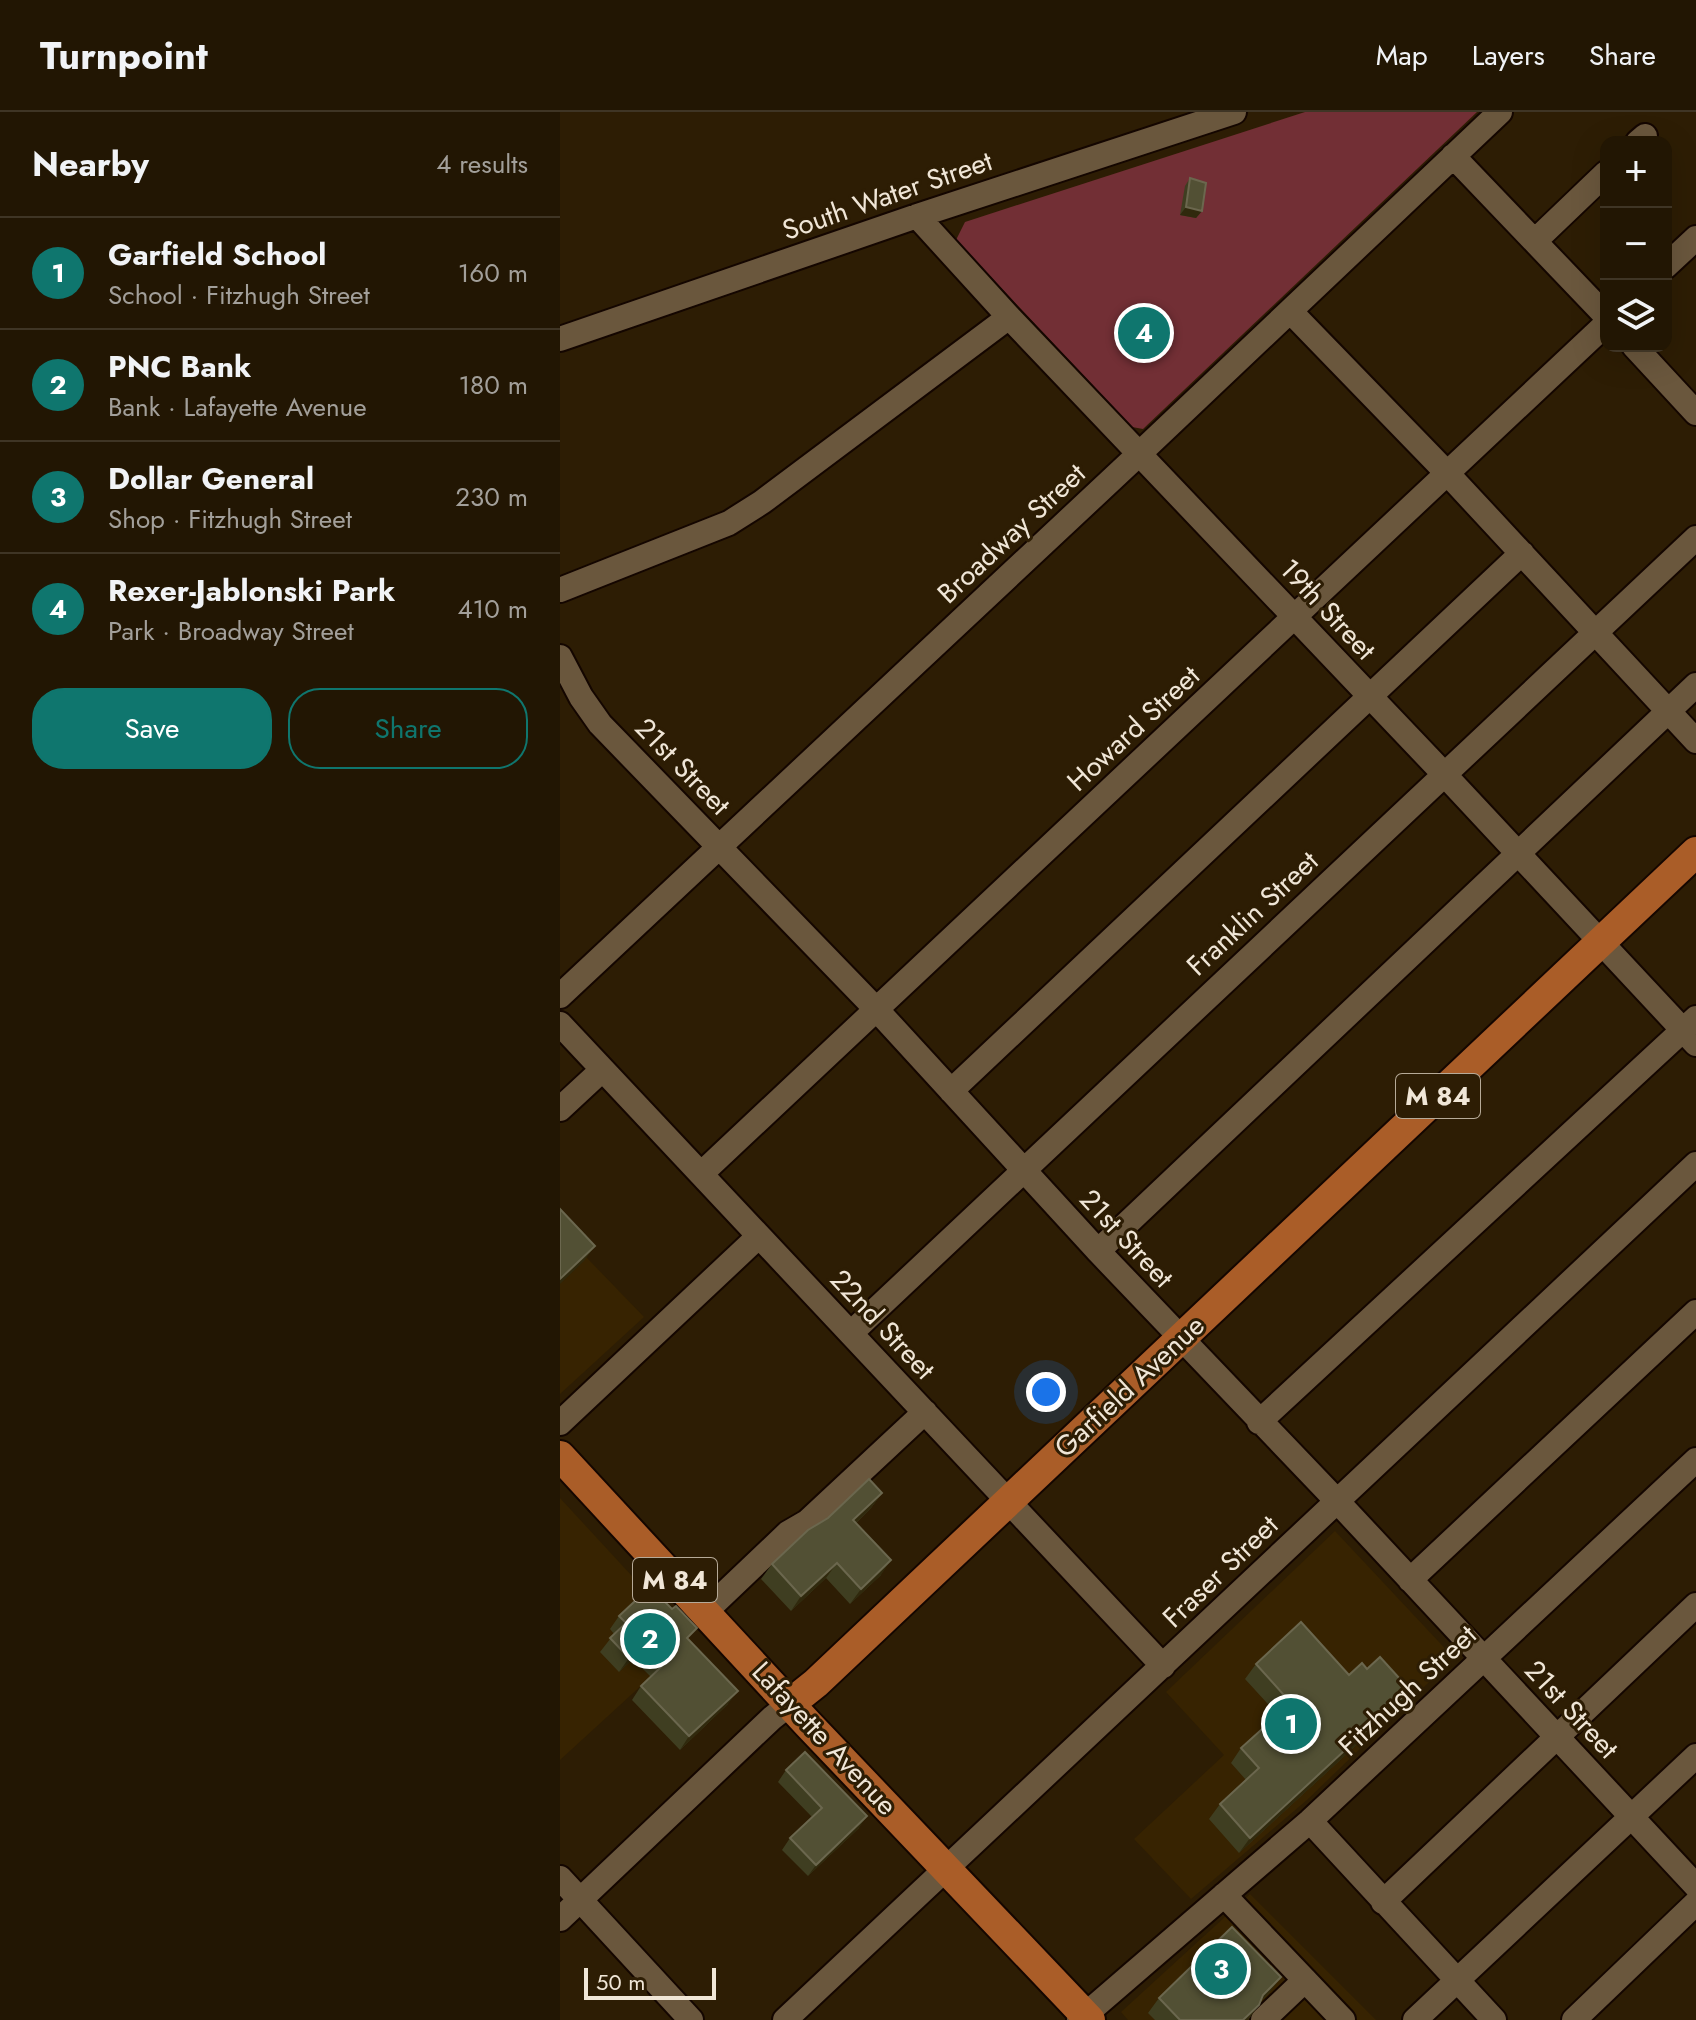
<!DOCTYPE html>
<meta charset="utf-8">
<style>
:root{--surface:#221603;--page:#2e2312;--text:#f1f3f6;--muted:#a29f9a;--line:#3f3525;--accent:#0f766e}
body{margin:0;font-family:Jost,sans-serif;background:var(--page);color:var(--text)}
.controls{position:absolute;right:24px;top:24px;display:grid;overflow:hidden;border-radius:16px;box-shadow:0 8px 32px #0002}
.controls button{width:72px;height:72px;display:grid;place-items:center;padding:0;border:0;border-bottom:2px solid var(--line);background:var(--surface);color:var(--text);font:40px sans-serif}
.scale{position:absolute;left:24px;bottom:20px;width:132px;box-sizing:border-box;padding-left:8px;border:4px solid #f0e6d7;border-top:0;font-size:22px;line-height:28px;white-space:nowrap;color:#f0e6d7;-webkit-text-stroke:6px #2d1d04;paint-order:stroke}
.you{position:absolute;left:486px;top:1280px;width:28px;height:28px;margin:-20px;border:6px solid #fff;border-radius:50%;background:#1a73e8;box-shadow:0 0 0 12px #1a73e833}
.badge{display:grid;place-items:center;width:52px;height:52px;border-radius:50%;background:var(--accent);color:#fff;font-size:26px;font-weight:700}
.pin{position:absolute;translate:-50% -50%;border:4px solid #fff;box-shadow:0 2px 8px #0006}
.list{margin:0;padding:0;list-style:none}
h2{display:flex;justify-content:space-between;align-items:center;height:104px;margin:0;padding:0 32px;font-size:34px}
h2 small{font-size:26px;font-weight:400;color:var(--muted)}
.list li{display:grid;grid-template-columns:52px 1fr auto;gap:24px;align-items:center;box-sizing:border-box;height:112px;padding:0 32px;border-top:2px solid var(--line)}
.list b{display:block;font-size:30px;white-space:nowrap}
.list p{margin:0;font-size:26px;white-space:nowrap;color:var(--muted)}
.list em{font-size:26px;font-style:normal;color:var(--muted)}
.actions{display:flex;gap:16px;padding:24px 32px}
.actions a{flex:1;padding:18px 0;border:2px solid var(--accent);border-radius:32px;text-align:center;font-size:28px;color:var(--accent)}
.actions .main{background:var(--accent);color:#fff}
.icon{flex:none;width:44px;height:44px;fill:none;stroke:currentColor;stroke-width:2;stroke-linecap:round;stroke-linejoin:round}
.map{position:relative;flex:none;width:1136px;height:1908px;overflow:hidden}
header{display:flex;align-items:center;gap:48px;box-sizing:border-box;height:112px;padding:0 40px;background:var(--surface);border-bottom:2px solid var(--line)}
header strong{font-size:38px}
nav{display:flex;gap:44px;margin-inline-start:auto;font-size:28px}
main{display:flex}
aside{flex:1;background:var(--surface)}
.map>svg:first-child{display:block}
</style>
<header>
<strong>Turnpoint</strong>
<nav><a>Map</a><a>Layers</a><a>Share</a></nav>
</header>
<main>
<aside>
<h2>Nearby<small>4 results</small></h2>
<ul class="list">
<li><span class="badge">1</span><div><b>Garfield School</b><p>School · Fitzhugh Street</p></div><em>160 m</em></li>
<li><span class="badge">2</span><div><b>PNC Bank</b><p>Bank · Lafayette Avenue</p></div><em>180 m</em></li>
<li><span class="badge">3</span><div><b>Dollar General</b><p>Shop · Fitzhugh Street</p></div><em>230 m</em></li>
<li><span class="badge">4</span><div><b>Rexer-Jablonski Park</b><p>Park · Broadway Street</p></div><em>410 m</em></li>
</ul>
<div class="actions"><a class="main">Save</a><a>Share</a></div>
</aside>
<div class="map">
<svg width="1136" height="1908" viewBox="0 0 1136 1908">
<rect width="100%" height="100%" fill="#2d1d04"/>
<path fill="#372301" d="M0 1118 84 1205 0 1282Z
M0 1386 131 1528 0 1648Z
M775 1419 894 1546 747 1688 631 1787 574 1727 664 1643 606 1580Z
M690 1782 816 1908H568L561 1900Z"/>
<path fill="#722f35" d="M745 0H917L583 317 572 315 396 128 405 110Z"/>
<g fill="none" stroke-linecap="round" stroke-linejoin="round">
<defs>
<path id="minor" d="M1078 30 1085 24
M893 44 1046 204
M357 104 449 205 884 662 1136 932
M975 129 1046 61
M1106 154 1136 126
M730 199 887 361 1136 629
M0 227 357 104 674 0
M1074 234 1136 301
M0 478 169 411 202 390 449 205
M0 545 21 585 40 612 317 898 538 1139 777 1389 1136 1774
M0 884 579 342 940 0
M0 912 603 1554
M391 979 962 441
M0 997 42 958
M141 1062 1046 212
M538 1139 1136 573
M291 1221 1136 426
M699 1310 1136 906
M0 1311 198 1125
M850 1468 1136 1200
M145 1500 228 1421 247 1410 365 1300
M750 1709 934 1908
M0 1766 131 1908
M664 1783 783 1908
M823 1790 1136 1493
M0 1807 212 1606 231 1591
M225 1908 1136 1052
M519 1908 750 1709 1136 1348
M703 1908 745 1868
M855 1908 1136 1644
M1014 1908 1136 1791"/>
<path id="major" d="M0 1344 248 1612 530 1908
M231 1591 256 1571 1136 740"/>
</defs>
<use href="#minor" stroke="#140600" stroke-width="28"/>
<use href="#major" stroke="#140600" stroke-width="34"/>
<use href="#minor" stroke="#6a573d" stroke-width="24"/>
<use href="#major" stroke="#aa5d28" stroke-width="30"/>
</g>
<path fill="#3f3e21" d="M630 66 642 99 636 106 620 103 625 74Z
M322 1381 311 1396 296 1411 321 1463 290 1492 266 1466 231 1499 201 1467 212 1452Z
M59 1504 129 1528 168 1592 120 1638 72 1588 81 1574 91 1565 73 1547 59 1560 40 1540 54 1522 50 1517Z
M696 1552 789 1563 807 1557 850 1578 840 1593 679 1741 649 1707 660 1692 686 1668 671 1651 681 1636 718 1603 685 1567Z
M226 1658 299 1716 248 1764 222 1738 230 1726 252 1705 218 1670Z
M710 1880 700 1890 688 1908H595L588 1901 599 1886Z"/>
<path fill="#30290d" d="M626 95 642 99 636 106 620 103Z
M35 1134 24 1149 0 1172V1167Z
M322 1381 311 1396 283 1423 293 1408Z
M331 1448 321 1463 290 1492 301 1477Z
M277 1451 266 1466 231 1499 241 1484Z
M82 1533 73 1547 59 1560 69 1546Z
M850 1578 840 1593 679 1741 690 1726Z
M178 1579 168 1592 120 1638 129 1624Z
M307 1704 299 1716 248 1764 256 1753Z
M721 1865 710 1880 692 1898 703 1883Z
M699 1893 688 1908H683Z"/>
<path fill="#525034" stroke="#6b674e" stroke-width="2" d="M630 66 646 71 642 99 626 95Z
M0 1097 35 1134 0 1167Z
M309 1367 322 1381 293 1408 331 1448 301 1477 277 1451 241 1484 212 1452 248 1418 268 1406Z
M90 1475 112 1497 116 1494 137 1516 127 1526 178 1579 129 1624 81 1574 102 1554 82 1533 69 1546 50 1526 66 1511 59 1504Z
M741 1510 789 1563 802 1551 807 1557 820 1545 850 1578 690 1726 660 1692 699 1656 681 1636 731 1591 696 1552Z
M245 1640 307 1704 256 1753 230 1726 262 1696 226 1658Z
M672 1815 721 1865 703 1883 699 1893 683 1908H620L599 1886Z"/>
<g text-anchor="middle" stroke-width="6" stroke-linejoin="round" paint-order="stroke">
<g fill="#2d1d04" stroke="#b6aa98" stroke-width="2">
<rect x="836" y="962" width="84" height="44" rx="6"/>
<rect x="73" y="1446" width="84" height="44" rx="6"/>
</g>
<g font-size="26" font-weight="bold" fill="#f0e6d7">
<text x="878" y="993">M 84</text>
<text x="115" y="1477">M 84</text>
</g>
<g font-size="28" fill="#f0e6d7" stroke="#2d1d04">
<text transform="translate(327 83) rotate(-19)" y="10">South Water Street</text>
<text transform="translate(451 421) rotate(-43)" y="10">Broadway Street</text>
<text transform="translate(768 497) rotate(47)" y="10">19th Street</text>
<text transform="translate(573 616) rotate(-43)" y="10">Howard Street</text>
<text transform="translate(123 654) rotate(46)" y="10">21st Street</text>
<text transform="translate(692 801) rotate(-43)" y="10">Franklin Street</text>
<text transform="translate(567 1126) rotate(47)" y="10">21st Street</text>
<text transform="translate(323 1212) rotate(47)" y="10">22nd Street</text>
<text transform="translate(569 1274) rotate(-43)" y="10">Garfield Avenue</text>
<text transform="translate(660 1459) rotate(-44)" y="10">Fraser Street</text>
<text transform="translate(847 1578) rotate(-43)" y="10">Fitzhugh Street</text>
<text transform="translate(1012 1597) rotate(47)" y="10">21st Street</text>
<text transform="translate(265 1626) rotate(47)" y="10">Lafayette Avenue</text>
</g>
</g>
</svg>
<div class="controls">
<button>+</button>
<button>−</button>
<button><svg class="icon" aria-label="layers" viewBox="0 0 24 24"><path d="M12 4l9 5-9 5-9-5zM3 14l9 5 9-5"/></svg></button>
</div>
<div class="scale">50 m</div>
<div class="you"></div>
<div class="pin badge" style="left:731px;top:1612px">1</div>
<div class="pin badge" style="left:90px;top:1527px">2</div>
<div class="pin badge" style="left:661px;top:1857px">3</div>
<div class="pin badge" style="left:584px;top:221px">4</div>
</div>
</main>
